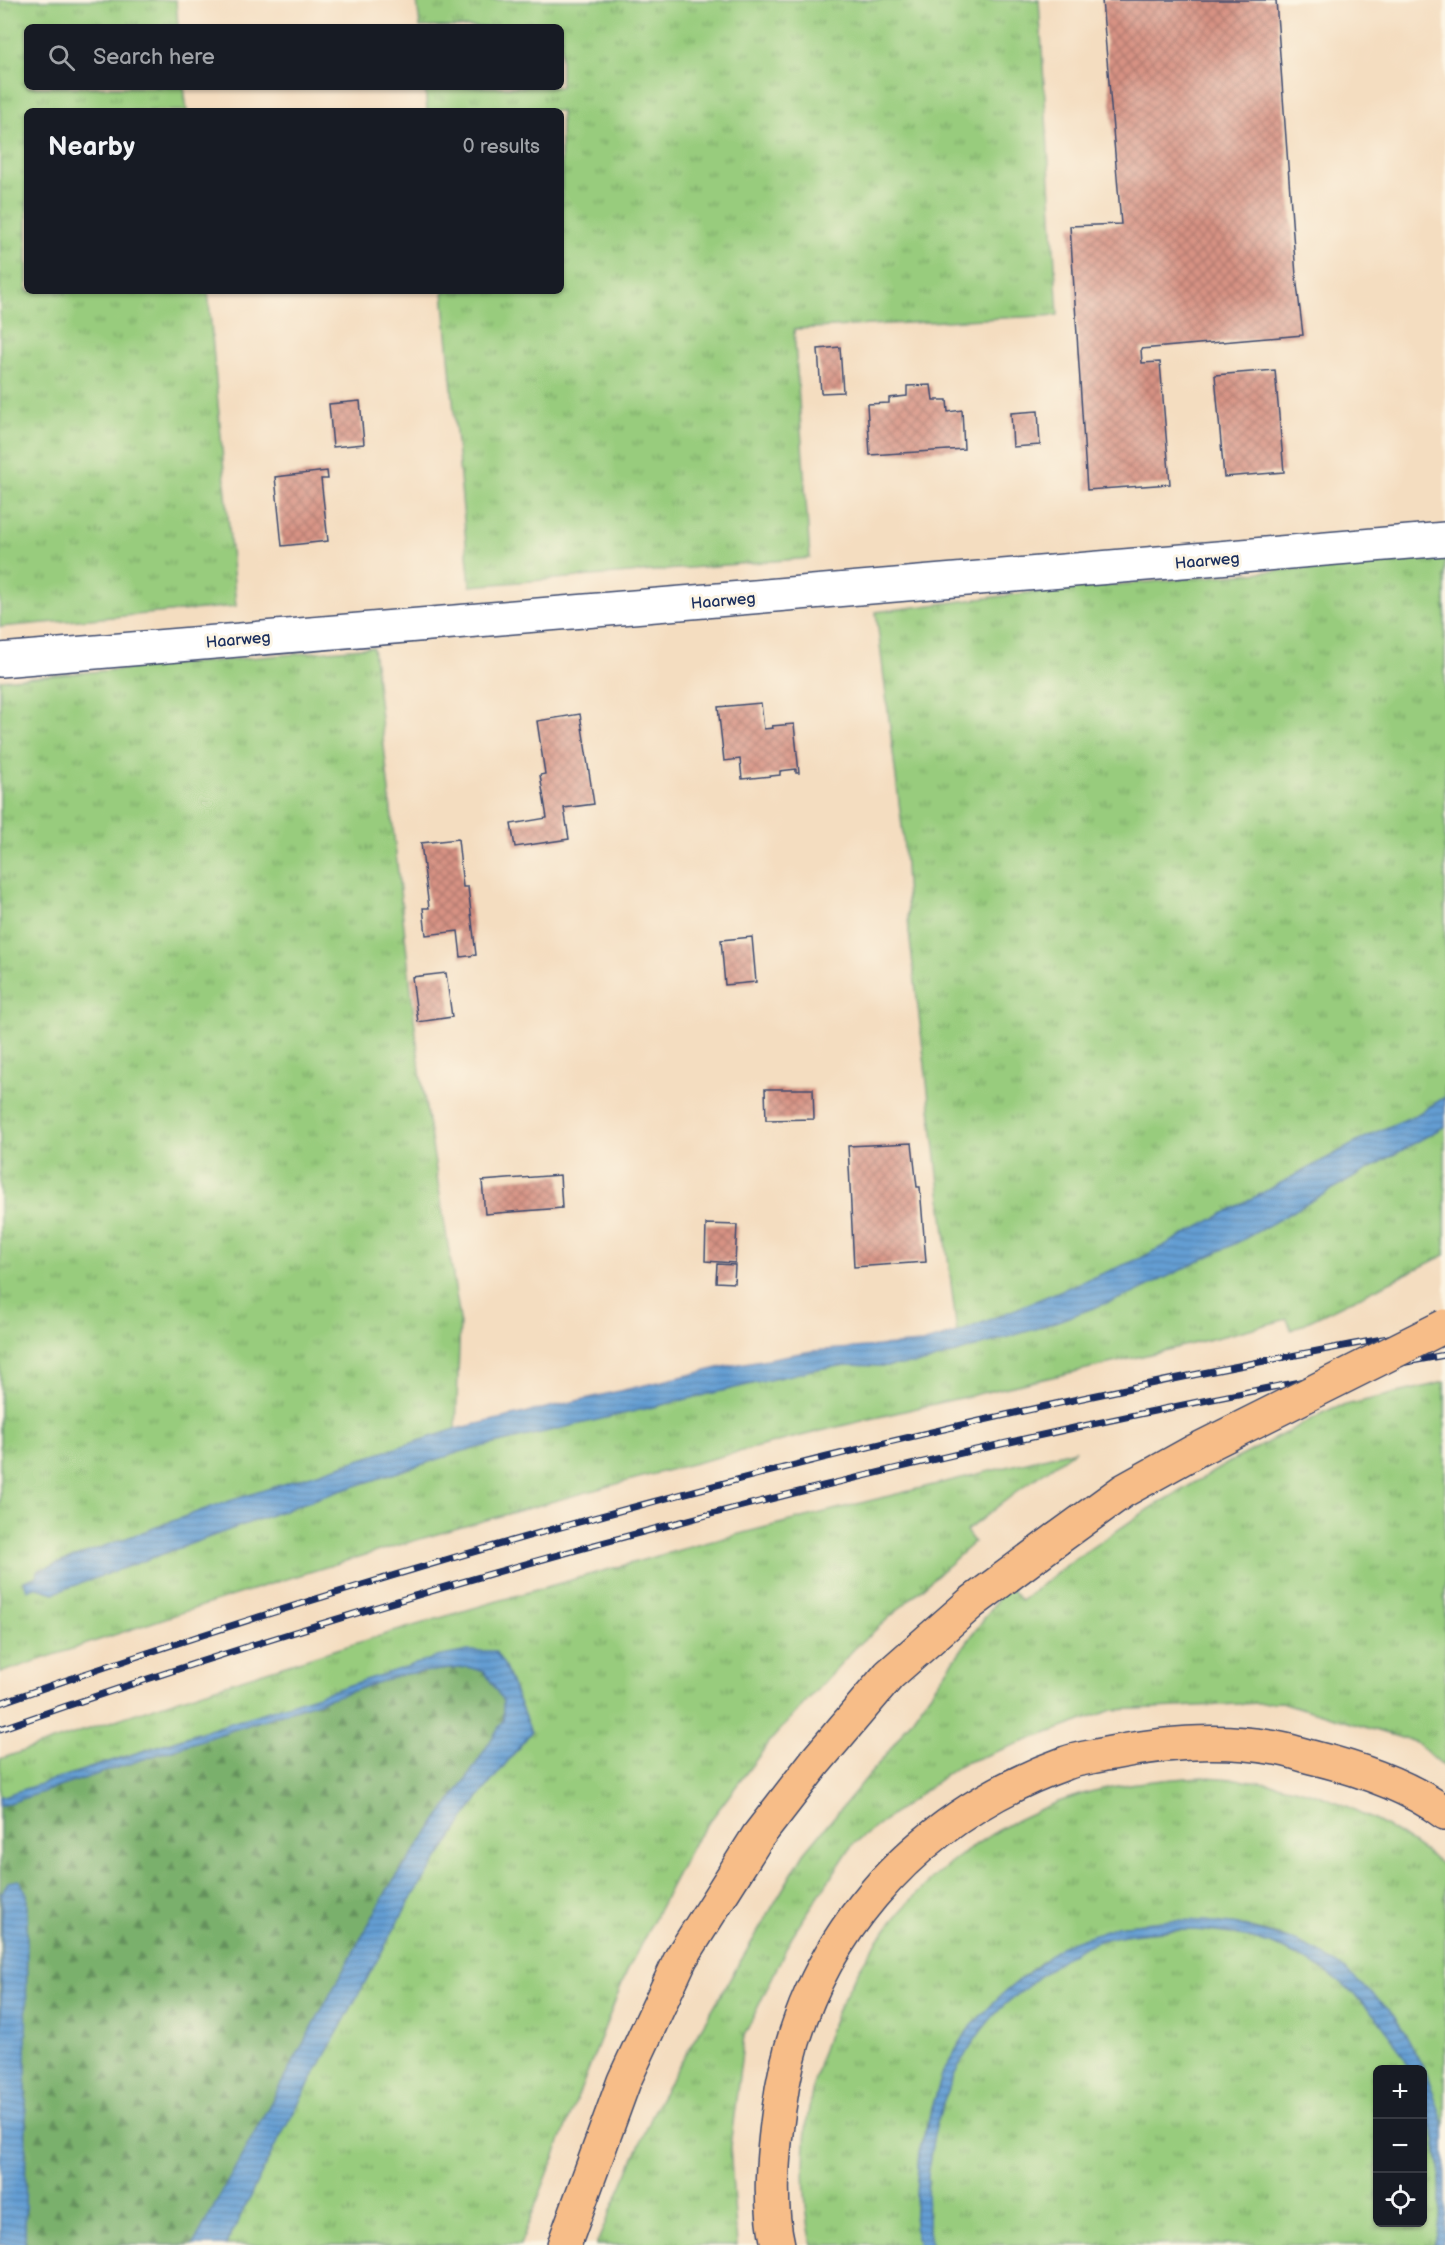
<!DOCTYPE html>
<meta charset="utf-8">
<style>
:root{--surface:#171b24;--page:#20242c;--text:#f1f3f6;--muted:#9ea1a6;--line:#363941}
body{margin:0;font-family:"Balsamiq Sans",sans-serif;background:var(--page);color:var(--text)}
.controls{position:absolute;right:18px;bottom:18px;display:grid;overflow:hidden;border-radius:9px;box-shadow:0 2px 4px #0004}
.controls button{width:54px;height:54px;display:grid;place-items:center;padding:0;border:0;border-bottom:2px solid var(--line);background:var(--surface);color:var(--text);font:30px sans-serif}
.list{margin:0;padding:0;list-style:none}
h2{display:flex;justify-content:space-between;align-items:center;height:78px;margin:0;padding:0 24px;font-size:26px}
h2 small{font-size:20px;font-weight:400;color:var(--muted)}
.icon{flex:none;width:33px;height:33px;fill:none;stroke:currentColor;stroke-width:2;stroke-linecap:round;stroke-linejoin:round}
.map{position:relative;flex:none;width:1445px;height:2245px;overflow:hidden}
.search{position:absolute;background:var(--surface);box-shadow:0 2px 4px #0004;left:24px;top:24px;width:540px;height:66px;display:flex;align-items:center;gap:15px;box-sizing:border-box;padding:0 21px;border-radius:9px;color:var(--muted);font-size:22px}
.panel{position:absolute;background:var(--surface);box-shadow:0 2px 4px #0004;left:24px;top:108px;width:540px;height:186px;border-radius:9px}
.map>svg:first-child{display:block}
</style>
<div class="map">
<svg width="1445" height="2245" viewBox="0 0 1445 2245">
<defs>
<pattern id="grass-tufts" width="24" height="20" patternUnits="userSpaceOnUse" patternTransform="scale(1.5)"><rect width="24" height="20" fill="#98cc7d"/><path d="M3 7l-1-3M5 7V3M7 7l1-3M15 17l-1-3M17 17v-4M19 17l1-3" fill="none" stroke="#7ba66a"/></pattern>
<pattern id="forest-firs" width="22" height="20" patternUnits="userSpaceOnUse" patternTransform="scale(1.5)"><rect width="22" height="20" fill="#7ab06c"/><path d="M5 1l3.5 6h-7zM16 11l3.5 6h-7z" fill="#63905c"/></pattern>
<pattern id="water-rules" width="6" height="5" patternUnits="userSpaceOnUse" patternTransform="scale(1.5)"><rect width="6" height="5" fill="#649ed3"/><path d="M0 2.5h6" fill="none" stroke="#5281ae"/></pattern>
<pattern id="building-cross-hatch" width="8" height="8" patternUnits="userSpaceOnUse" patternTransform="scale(1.5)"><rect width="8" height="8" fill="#d79283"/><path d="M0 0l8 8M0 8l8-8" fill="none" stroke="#ae786e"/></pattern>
</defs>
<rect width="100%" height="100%" fill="#fcf5e5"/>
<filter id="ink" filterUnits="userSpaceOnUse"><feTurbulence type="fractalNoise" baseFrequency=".0167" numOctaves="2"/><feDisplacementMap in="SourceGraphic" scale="12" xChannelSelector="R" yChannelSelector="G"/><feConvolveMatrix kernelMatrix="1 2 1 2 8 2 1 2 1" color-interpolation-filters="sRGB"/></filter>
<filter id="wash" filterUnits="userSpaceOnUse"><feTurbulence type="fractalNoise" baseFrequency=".008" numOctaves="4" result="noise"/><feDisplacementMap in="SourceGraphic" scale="24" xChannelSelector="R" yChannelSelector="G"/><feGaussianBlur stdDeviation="1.35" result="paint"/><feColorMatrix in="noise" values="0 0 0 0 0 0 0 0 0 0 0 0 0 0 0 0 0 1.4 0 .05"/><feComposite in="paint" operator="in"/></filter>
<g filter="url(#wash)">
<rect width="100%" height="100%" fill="#f4ddc0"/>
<path fill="url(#grass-tufts)" stroke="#5a7e6e" stroke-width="1.5" d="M0 0H176L178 27H27V87H184L187 111H27V291H208L236 606 0 627Z
M417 0H1039L1058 315 794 329 810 558 470 586 443 291H561V111H427L425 87H561V27H420Z
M1445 556V1097L1418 1114 1372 1134 1141 1258 957 1333 909 932 903 835 876 612 1034 592Z
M373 647 420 1071 460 1319 456 1429 211 1507 37 1571 35 1587 54 1593 315 1499 463 1451 816 1369 847 1365 887 1366 923 1363 1041 1327 1134 1293 1242 1240 1445 1126V1255L1291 1330 1287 1319C1131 1362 973 1393 817 1432 637 1477 458 1526 280 1581 187 1610 93 1642 0 1673V680Z
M1445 1382V1767L1415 1742 1281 1702 1112 1710 959 1765 852 1845 792 1936 744 2036 730 2147 737 2245H596L659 2100 804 1853 889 1751 1008 1585 1021 1601 1072 1561 1146 1511 1230 1462 1333 1408Z
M1076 1450 1023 1487 966 1531 974 1542 854 1649 771 1740 694 1842 626 1973 520 2245H226L273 2150 409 1902 479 1797 531 1732 504 1665 495 1651 213 1728 0 1797V1759C229 1680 460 1609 694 1546 821 1512 949 1481 1076 1450Z
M1205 1777C1239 1779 1275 1782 1309 1792 1357 1807 1406 1836 1445 1867V2128L1427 2075 1403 2030 1389 2009 1319 1952 1279 1935 1239 1925 1205 1921 1173 1920 1117 1926 1042 1961 1000 1996 968 2030 954 2053 943 2072 919 2152 914 2226 919 2245H812C772 2051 889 1853 1079 1795 1120 1783 1162 1779 1205 1777Z
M1193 1930C1289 1935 1366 1982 1410 2069L1378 2070V2222H1422L1423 2100C1441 2147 1445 2196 1435 2245H931C918 2162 939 2074 997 2012 1006 2002 1018 1994 1029 1985 1048 1969 1070 1951 1093 1943 1126 1932 1159 1931 1193 1930Z"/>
<path fill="url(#forest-firs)" stroke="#4a7065" stroke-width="1.5" d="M468 1667 485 1672 503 1701V1721L468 1777 388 1889 193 2245H25L27 1894 0 2063V1806L404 1674Z"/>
<path fill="url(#water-rules)" stroke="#406698" stroke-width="1.5" d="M1445 1097V1126L1242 1240 1134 1293 1041 1327 923 1363 887 1366 847 1365 816 1369 463 1451 315 1499 54 1593 35 1587 27 1590 24 1581 37 1576V1571L211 1507 456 1429 723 1367 812 1351 922 1343 957 1333 1141 1258 1372 1134 1418 1114Z
M468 1651H495L504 1665 531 1732 479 1797 409 1902 273 2150 226 2245H193L388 1889 468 1777 503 1721V1701L485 1672 468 1667 404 1674 0 1806V1797L437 1657Z
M19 1880 27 1894 25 2245H0L2 1893 8 1882Z
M1173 1920 1205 1921 1239 1925 1298 1942 1319 1952 1344 1969 1389 2009 1403 2030 1427 2075 1444 2124 1445 2235 1443 2245H1435C1442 2211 1442 2177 1436 2142 1433 2128 1427 2116 1423 2102 1421 2092 1422 2080 1422 2070L1410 2069C1363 1977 1277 1927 1173 1930 1146 1931 1118 1934 1093 1943 1069 1952 1047 1970 1028 1986 1018 1994 1006 2002 997 2012 939 2075 918 2162 931 2245H919L914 2226 919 2152 943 2072 968 2030 1000 1996 1063 1945 1117 1926Z"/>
<g id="blocks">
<path fill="url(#building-cross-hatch)" d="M1102 0H1276L1296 276 1303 335 1141 349 1142 363 1160 362 1170 484 1087 490 1070 226 1121 224Z
M840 347 843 392 821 393 818 349Z
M1275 370 1284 472 1224 477 1215 375Z
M931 385 933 400H947L948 412 962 410 964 449 870 455 867 404 889 403V398L907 396V386Z
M360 401 364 444 333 447 329 404Z
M1038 411 1040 445 1013 447 1011 413Z
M327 471 328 479H321L328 541 282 546 275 477Z
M761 703 764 729 773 728 772 726 794 724 799 773H796V769L780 771V775L742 779 740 759 724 761 718 707Z
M580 714 594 804 564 808 569 839 515 847 511 824 547 818 540 775 545 774 537 721Z
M458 839 463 887H468L476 955 461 957 458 931 426 935 423 908H429L421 843Z
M752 937 756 982 725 985 721 940Z
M446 973 452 1017 418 1022 412 977Z
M765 1089H813L814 1119 766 1120Z
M912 1143 917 1187H920L926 1262 854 1267 848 1146Z
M560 1175 562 1208 485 1214 482 1181Z
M706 1224 737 1225 735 1263 705 1261Z
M717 1264 735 1265 734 1283 716 1282Z"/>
</g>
</g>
<g filter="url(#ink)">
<use href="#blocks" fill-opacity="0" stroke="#3c496d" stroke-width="1.5"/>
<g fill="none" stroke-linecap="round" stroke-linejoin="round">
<defs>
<path id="street" d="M0 660 1445 539"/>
<path id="highway" d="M564 2245 624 2081 681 1958 758 1836 816 1761 889 1675 971 1603 1057 1539
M778 2245C768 2202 773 2153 779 2109 800 1945 912 1818 1066 1763 1079 1758 1093 1757 1106 1754 1160 1743 1222 1738 1276 1748 1289 1750 1302 1755 1315 1758 1359 1769 1408 1785 1445 1813"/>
</defs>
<use href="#street" stroke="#3c496d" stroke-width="36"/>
<use href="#highway" stroke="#3c496d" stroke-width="36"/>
<use href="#street" stroke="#fff" stroke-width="33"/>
<use href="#highway" stroke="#f7bd88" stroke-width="33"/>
<defs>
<path id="rail" d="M0 1703C470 1539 955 1412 1445 1328
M0 1729C470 1565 954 1442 1445 1355"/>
</defs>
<use href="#rail" stroke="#1b2f5e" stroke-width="7"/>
<use href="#rail" stroke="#fcf5e5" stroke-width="4.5" stroke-dasharray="14" stroke-linecap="butt"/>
<defs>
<path id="highway-bridge" d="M1057 1539 1123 1491 1195 1451 1445 1326"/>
</defs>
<use href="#highway-bridge" stroke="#3c496d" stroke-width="36" stroke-linecap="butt"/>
<use href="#highway-bridge" stroke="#f7bd88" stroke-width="33"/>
</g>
</g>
<g text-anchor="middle" stroke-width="6" stroke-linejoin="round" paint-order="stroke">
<g font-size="16" fill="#1b2f5e" stroke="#fcf5e5">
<text transform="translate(1207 560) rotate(-5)" y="6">Haarweg</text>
<text transform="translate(723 600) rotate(-5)" y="6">Haarweg</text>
<text transform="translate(238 639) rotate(-5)" y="6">Haarweg</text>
</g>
</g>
</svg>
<div class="controls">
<button>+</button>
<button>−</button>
<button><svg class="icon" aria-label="locate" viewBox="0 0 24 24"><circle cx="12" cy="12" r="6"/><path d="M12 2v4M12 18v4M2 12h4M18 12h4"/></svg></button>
</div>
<div class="search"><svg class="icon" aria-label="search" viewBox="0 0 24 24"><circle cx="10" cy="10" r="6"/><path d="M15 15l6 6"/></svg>Search here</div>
<section class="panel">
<h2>Nearby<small>0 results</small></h2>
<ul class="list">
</ul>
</section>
</div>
